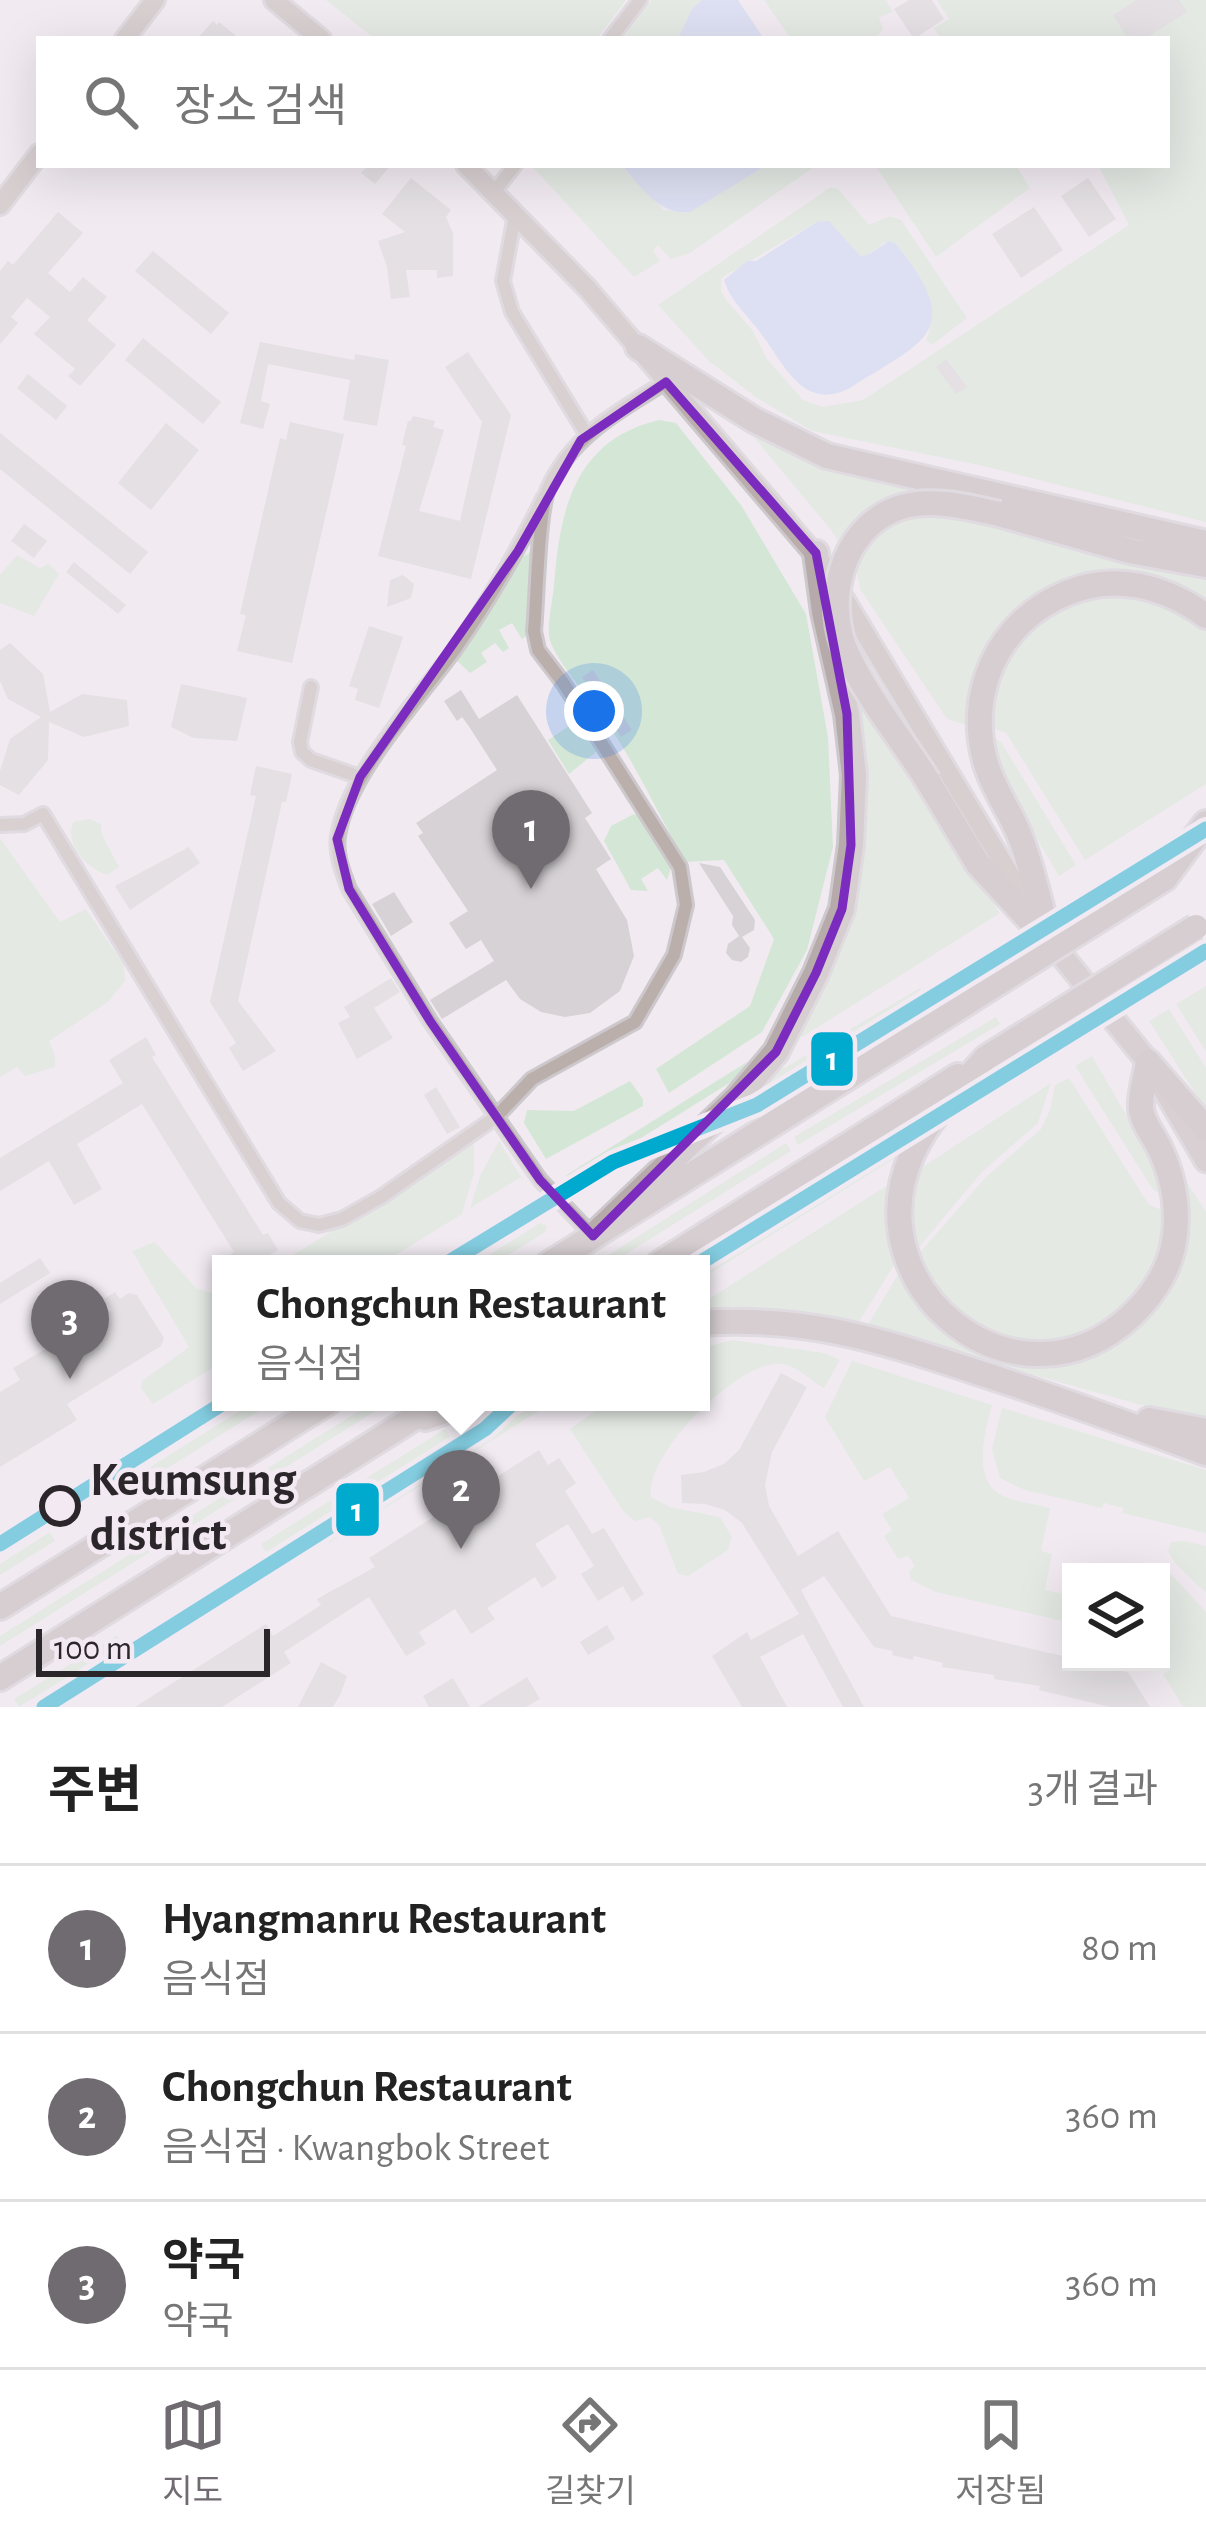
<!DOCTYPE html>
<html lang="ko">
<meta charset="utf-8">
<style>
:root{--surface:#fff;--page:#f2f2f2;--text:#222;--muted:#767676;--line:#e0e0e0;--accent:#706b70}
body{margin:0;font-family:"Alegreya Sans","Noto Sans KR",sans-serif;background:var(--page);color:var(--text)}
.controls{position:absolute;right:36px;bottom:36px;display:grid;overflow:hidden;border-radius:0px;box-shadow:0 12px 48px #0002}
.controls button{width:108px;height:108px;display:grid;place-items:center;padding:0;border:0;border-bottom:3px solid var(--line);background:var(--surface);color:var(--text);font:60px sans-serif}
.scale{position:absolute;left:36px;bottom:30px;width:234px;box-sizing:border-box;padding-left:12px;border:6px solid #2a262a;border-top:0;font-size:33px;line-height:42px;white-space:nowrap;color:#2a262a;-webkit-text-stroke:9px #f3e9f3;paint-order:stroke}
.you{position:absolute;left:594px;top:711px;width:42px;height:42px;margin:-30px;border:9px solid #fff;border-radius:50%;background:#1a73e8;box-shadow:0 0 0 18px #1a73e833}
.badge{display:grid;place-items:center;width:78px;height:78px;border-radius:50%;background:var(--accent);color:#fff;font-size:39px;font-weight:700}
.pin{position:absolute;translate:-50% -99px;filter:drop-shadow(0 3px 6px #0008)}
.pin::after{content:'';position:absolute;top:63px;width:42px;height:36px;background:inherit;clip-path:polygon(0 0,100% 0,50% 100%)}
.popup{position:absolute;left:212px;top:1255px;width:498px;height:156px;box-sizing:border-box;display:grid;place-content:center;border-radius:0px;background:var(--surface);filter:drop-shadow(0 3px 9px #0005);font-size:39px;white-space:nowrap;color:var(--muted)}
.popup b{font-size:45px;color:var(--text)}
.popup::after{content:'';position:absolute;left:50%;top:100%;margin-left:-24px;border:24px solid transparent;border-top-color:var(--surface)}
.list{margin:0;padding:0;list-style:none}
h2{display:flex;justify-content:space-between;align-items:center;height:156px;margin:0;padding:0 48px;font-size:51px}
h2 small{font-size:39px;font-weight:400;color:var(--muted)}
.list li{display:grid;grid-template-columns:78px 1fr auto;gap:36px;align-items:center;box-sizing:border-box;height:168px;padding:0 48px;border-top:3px solid var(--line)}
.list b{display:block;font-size:45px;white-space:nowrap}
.list p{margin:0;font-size:39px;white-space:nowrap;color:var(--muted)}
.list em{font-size:39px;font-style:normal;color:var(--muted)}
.icon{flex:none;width:66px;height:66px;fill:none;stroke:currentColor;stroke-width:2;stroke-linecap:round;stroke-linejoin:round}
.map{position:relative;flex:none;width:1206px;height:1707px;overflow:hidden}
.search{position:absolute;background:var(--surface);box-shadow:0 12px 48px #0002;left:36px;right:36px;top:36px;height:132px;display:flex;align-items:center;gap:30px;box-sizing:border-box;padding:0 42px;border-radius:0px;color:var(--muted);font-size:45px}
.sheet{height:660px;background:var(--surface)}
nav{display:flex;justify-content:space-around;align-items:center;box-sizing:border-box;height:168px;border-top:3px solid var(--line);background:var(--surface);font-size:33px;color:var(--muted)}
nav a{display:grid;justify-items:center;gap:6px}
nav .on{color:var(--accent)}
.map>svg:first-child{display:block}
</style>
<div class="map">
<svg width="1206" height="1707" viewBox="0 0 1206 1707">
<rect width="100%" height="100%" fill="#f1ebf1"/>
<path fill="#d4e6d6" d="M326 0H626L597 39H375Z
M651 0H702L692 10 678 39H622Z
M764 0H886L893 12 879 17 883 30 874 39H791Z
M937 0H1206V522L979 465 812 431 757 398 709 361 658 305 831 187 838 189 869 225 890 216 901 220 967 318 932 345 926 340C942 306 917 270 896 244L885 242 868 255 859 256 817 222 721 278V292L728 302 753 331 767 359 803 400 823 407 863 400 1129 225 1098 165H1167V39H941L934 28 949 19Z
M531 165H620L664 210 687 213 767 165H817L690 253 671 259 658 245 653 250 660 261 634 277Z
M875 165H1016L1030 188 936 257Z
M659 420 676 423 741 505 806 614 828 737 833 847 807 950 762 1032 669 1093 656 1069 750 1006 774 939 724 860 685 862C661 819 640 773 613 732 600 712 554 659 550 640 546 625 553 601 554 585 560 508 575 440 659 420Z
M743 424 939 490 967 520 1206 573V605L1122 576 998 636 977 671 970 726 947 719 860 589 857 572 831 530Z
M533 551 536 555 528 635 522 639 512 623 499 630 509 648 503 652 495 643 481 653 487 662 470 673 455 659 504 590 520 558Z
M17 555 40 568 49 564 59 574 34 616 0 603V575Z
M1086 594 1158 597 1206 626V784L1085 860 1006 733 988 726C994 647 1021 630 1086 594Z
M844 669 1000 913 802 1037 797 1031 851 887Z
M580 719 595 741 596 752 569 774 548 740Z
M989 735 1001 742 1076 865 1059 876 999 774Z
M634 814 641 816 671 868 667 880 658 868 641 879 648 891 631 890 604 841 611 826Z
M90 819 101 824 102 835 119 867 107 875C85 866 65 847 73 822Z
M0 838 60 922 86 909 124 965 125 980 109 1001 49 1041 55 1055V1067L25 1076 17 1067 0 1077Z
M1206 986V1052L1176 1004Z
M920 988 926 998 755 1101 749 1099 774 1063 784 1068Z
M1169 1009 1206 1068V1110L1149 1021Z
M996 1017 1000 1024 798 1145 794 1137Z
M1092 1056 1157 1168 1165 1199 1152 1188 1075 1066Z
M747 1062 739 1077 585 1173 565 1176Z
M1069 1078 1149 1205 1165 1211C1168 1314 1043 1385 960 1317 941 1302 928 1279 915 1258L986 1177 1041 1129 1050 1110 1055 1085Z
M630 1081 643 1099V1106L546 1159 524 1123 527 1110 574 1111Z
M1051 1083 1038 1123 981 1173 915 1252 913 1189 918 1170Z
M499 1141 521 1177 470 1208 480 1176Z
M901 1141 908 1150 701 1279V1266Z
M474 1142V1173L462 1214 381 1264H279Z
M786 1143 791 1151 610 1264H594Z
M1176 1165 1206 1212V1423L866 1328 902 1268 926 1310 1048 1362 1156 1301Z
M894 1181 899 1257 857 1325 701 1314V1304Z
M524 1202 519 1215 440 1264H424Z
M540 1223 547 1226 545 1232 494 1264H475Z
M155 1242 196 1288 221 1296V1363L153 1404 141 1388 142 1381 189 1347 132 1251Z
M732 1340 824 1353 840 1360 824 1388C806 1379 796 1362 774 1364 732 1369 646 1453 651 1497L670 1507 720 1517 732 1537 728 1550 688 1576 678 1574 659 1525 650 1517 635 1521 624 1512 570 1429 607 1402H701V1348Z
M852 1361 992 1405C985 1431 971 1481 1003 1496 1016 1502 1035 1504 1050 1508L1041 1551 1052 1554 1045 1590 1071 1596V1623L936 1592 911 1580 909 1572 915 1566 908 1556 898 1559 884 1536 892 1530 882 1514 909 1498 890 1467 864 1481 825 1417Z
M254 1402H273L144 1483 139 1474Z
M373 1402H390L0 1646V1636Z
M539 1402H553L326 1545 345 1524Z
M1002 1408 1206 1470V1533L1122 1513 1123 1508 1104 1503 1102 1508 1025 1490 1000 1478 992 1449Z
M445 1429 450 1437 266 1552 261 1544Z
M50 1532 55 1541 0 1575V1564Z
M1183 1541 1206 1546V1593L1174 1562 1168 1551 1171 1542Z
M1171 1574 1206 1612V1707H1183L1163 1674 1167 1671 1161 1662V1579Z
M117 1635 122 1643 19 1707 14 1699Z"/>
<path fill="#c4d2f4" d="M702 0H738L764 39H678L692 9Z
M621 165H767L690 212C659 216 641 186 621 165Z
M829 221 860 256 868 255 889 241 896 244C968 333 923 341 848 389 803 411 784 364 762 335 749 316 731 303 724 280L747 261H756L817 222Z"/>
<path fill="#d6d2d6" d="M909 0H932L944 19 914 39 894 9Z
M1137 0H1179L1187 12 1144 39H1128L1113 15Z
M213 21 217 25 219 22 240 39H197Z
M368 165H391L375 184 361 173Z
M411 178 451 210 446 217 453 233V276L437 278V270H406L410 297 391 299 387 267 378 241 405 232 382 214Z
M1088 178 1116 219 1089 237 1061 196Z
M1034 207 1063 250 1021 278 992 234Z
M58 212 83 233 48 273 70 292 83 277 107 297 87 320 116 345 80 386 68 376 75 369 34 334 50 317 27 298 11 317 18 323 0 344V271L8 261 13 265Z
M153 251 229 313 211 334 135 271Z
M143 338 221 402 203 424 125 360Z
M260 342 354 360 355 354 389 360 377 426 343 420 350 380 268 364 261 401 270 404 263 429 240 423Z
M468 352 511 415 471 579 378 556 406 446 402 445 408 421H411L413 416 435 421 433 427 444 430 419 511 460 521 482 422 445 367Z
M946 359 967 387 956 394 936 367Z
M28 374 67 406 56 420 17 388Z
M290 422 344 434 292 663 237 651 246 615 240 614 280 438 286 440Z
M166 423 199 450 151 510 118 483Z
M0 433 148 552 130 574 0 469Z
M24 524 47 541 34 558 11 541Z
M74 562 126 605 118 614 66 572Z
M403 575 414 584 411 598 387 607 390 580Z
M369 626 403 637 379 708 355 700 358 689 349 686Z
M10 643 43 674 50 712 82 694 127 700 129 726 84 737 49 722 48 760 19 795 0 785V771L10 739 41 717 8 699 0 681V650Z
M593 670 632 730 621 737 582 677Z
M181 684 247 698 237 741 194 738 171 727Z
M461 690 479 719 517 695 592 813 585 818 611 859 596 869 627 920 634 956 620 991 590 1013 565 1017 541 1012 520 999 506 980 442 1019 430 1000 494 961 481 940 466 949 449 923 468 911 418 836 423 833 416 823 497 770 468 725 462 717 457 721 444 701Z
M256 766 292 774 286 802H282L238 1001 276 1051 243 1071 229 1048 236 1043 210 1002 256 796 250 795Z
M189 847 200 863 130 910 115 886Z
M699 863 720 867 755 920 754 930 742 937 750 948 748 957 741 962 732 960 726 953 728 944 739 936 732 925 733 916Z
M394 892 413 922 391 936 372 904Z
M391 978 400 992 374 1008 393 1038 357 1059 338 1023 350 1017 344 1007Z
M146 1037 156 1055 152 1057 263 1235 268 1233 278 1250 255 1264H236L230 1255 234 1252 142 1104 77 1144 102 1189 74 1205 49 1161 0 1191V1158L123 1083 109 1060Z
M436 1087 460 1127 447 1134 424 1095Z
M40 1258 50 1273 0 1304V1283Z
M115 1292 120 1299 129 1293 137 1295 164 1338 161 1346 67 1404 77 1420 0 1467V1392L20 1380 13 1368 111 1310 104 1299Z
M781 1373 807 1387 772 1452 765 1485 769 1506 798 1556 838 1531 891 1616 1071 1658V1662L1128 1672 1150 1707H1110L1039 1690 1040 1686 994 1679V1675L942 1667 943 1663 914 1656 913 1660 892 1655 893 1651 874 1647 824 1576 801 1590 864 1707H843L803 1634 760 1657 787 1707H742L712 1656 747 1632 751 1640 799 1614 742 1523 725 1510 705 1504 682 1503 681 1475 704 1472 724 1464 739 1450Z
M539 1450 548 1465 559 1458 576 1483 565 1491 592 1534 604 1528 644 1594 632 1602 623 1586 598 1601 581 1574 594 1566 568 1524 535 1544 557 1578 542 1588 535 1577 487 1608 495 1619 471 1634 455 1609 419 1632 426 1644 406 1656 369 1597 284 1652 291 1663 222 1707H135L266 1624 273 1636 321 1605 317 1599 375 1567 369 1558Z
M607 1625 615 1639 588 1655 580 1642Z
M321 1662 347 1676 340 1695 333 1707H298Z
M527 1677 540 1699 526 1707H478Z
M453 1678 470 1707H429L423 1696Z"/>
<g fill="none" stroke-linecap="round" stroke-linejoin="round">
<defs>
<path id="street" d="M610 39 640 0
M494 192 515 165
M515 215 503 281 512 312 587 435
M544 497C518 550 489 601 455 649 419 699 347 775 338 836 335 853 343 873 349 889L430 1021 540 1180 593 1236
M311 687 300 742 302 752 311 760 360 777
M0 825 24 824 43 814 279 1203 300 1221 319 1225 342 1219 381 1197 496 1117 532 1079 635 1022 674 955 686 905 680 867 564 684 538 650 534 631C537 600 538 513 548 489 570 437 620 410 666 382"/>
<path id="secondary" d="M274 0 321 39
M125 39 155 0
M466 165 587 288 822 563
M0 205 39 154
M837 587 1033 913"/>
<path id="primary" d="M1050 941 1148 1062 1206 1161"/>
<path id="highway" d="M638 347 754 420 827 456 1206 543
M999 514 1130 551 1206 565
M928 781 978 864 1048 940
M1165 878 1206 823
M1050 941C1040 906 1033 869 1019 834 1010 812 995 791 987 767 964 696 997 621 1067 593 1115 573 1165 586 1206 616
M986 1058C959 1088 930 1116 913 1152 850 1290 1019 1421 1131 1316 1150 1298 1167 1274 1173 1247 1180 1214 1174 1178 1160 1149 1154 1136 1141 1121 1141 1107 1140 1093 1146 1076 1148 1062
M1148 1062 1206 1129
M593 1236 737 1098 776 1052 816 973 842 909 851 845 854 775 847 714 824 612 816 553
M549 1264 955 1010
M659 1264 958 1076
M701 1323C809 1316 879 1340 980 1373 1056 1398 1131 1425 1206 1453
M425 1418 471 1402
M1149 1420 1206 1431
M0 1607 328 1402
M0 1678 439 1402"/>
</defs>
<use href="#street" stroke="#ccc8cc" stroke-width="18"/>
<use href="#secondary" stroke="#ccc8cc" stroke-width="24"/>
<use href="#primary" stroke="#ccc8cc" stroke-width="27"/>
<use href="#highway" stroke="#ccc8cc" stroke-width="30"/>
<use href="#street" stroke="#bbafac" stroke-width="12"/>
<use href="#secondary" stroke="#baadab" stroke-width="18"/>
<use href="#primary" stroke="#bdb0b0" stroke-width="21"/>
<use href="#highway" stroke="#b7aaaa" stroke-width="24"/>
<defs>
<path id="highway-bridge" d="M928 781C902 740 869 700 848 656 823 604 840 529 898 508 930 497 967 507 999 514
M955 1010 1165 878
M986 1058 1196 927"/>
</defs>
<use href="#highway-bridge" stroke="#ccc8cc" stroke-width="30" stroke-linecap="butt"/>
<use href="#highway-bridge" stroke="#b7aaaa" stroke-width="24"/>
<defs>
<path id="tram-1" d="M446 1264 613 1162 757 1105 1206 829
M698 1264 1206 951
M0 1544 225 1402
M44 1707 485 1429 514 1402"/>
</defs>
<use href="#tram-1" stroke="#f3e9f3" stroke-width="24"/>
<use href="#tram-1" stroke="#00a9ce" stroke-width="15"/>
</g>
<path d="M0 0H1206V1707H0ZM666 382 816 553 847 714 851 845 842 909 816 973 776 1052 593 1236 540 1180 430 1021 349 889 337 839 360 777 518 551 581 440Z" fill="#f1ebf1" fill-opacity=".55" fill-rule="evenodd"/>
<path fill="none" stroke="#7b2cbf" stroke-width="9" stroke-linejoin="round" d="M666 382 816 553 847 714 851 845 842 909 816 973 776 1052 593 1236 540 1180 430 1021 349 889 337 839 360 777 518 551 581 440Z"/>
<circle fill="#f3e9f3" stroke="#2a262a" stroke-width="6" cx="60" cy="1506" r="18"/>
<g text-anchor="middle" stroke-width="9" stroke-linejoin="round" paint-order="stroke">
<g font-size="48" font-weight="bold" fill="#2a262a" stroke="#f3e9f3" text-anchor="start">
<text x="90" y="1495">Keumsung<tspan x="90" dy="55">district</tspan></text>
</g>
</g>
<g stroke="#f3e9f3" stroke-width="4.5">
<rect x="809" y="1030" width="46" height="58" rx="12" fill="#00a9ce"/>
<rect x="334" y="1481" width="47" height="57" rx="12" fill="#00a9ce"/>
</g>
<g font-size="33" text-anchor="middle" font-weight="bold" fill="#fff">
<text x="832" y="1070">1</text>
<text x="357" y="1521">1</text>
</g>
</svg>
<div class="controls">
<button><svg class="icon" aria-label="layers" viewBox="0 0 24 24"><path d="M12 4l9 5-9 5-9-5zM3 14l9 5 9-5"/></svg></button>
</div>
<div class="scale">100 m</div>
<div class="you"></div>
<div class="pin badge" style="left:531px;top:889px">1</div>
<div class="pin badge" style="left:461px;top:1549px">2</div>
<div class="popup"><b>Chongchun Restaurant</b>음식점</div>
<div class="pin badge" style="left:70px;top:1379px">3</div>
<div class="search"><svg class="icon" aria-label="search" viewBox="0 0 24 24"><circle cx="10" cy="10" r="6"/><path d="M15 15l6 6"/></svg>장소 검색</div>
</div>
<section class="sheet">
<h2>주변<small>3개 결과</small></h2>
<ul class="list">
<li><span class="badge">1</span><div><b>Hyangmanru Restaurant</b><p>음식점</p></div><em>80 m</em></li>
<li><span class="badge">2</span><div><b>Chongchun Restaurant</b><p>음식점 · Kwangbok Street</p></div><em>360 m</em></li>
<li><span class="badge">3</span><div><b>약국</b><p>약국</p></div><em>360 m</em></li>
</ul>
</section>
<nav>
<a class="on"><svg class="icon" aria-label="map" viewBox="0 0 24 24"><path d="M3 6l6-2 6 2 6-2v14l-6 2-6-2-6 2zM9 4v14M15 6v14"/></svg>지도</a>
<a><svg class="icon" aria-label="directions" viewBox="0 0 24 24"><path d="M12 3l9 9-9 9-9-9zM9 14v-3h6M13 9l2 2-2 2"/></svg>길찾기</a>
<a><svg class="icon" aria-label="saved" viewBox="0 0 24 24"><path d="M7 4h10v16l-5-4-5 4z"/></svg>저장됨</a>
</nav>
